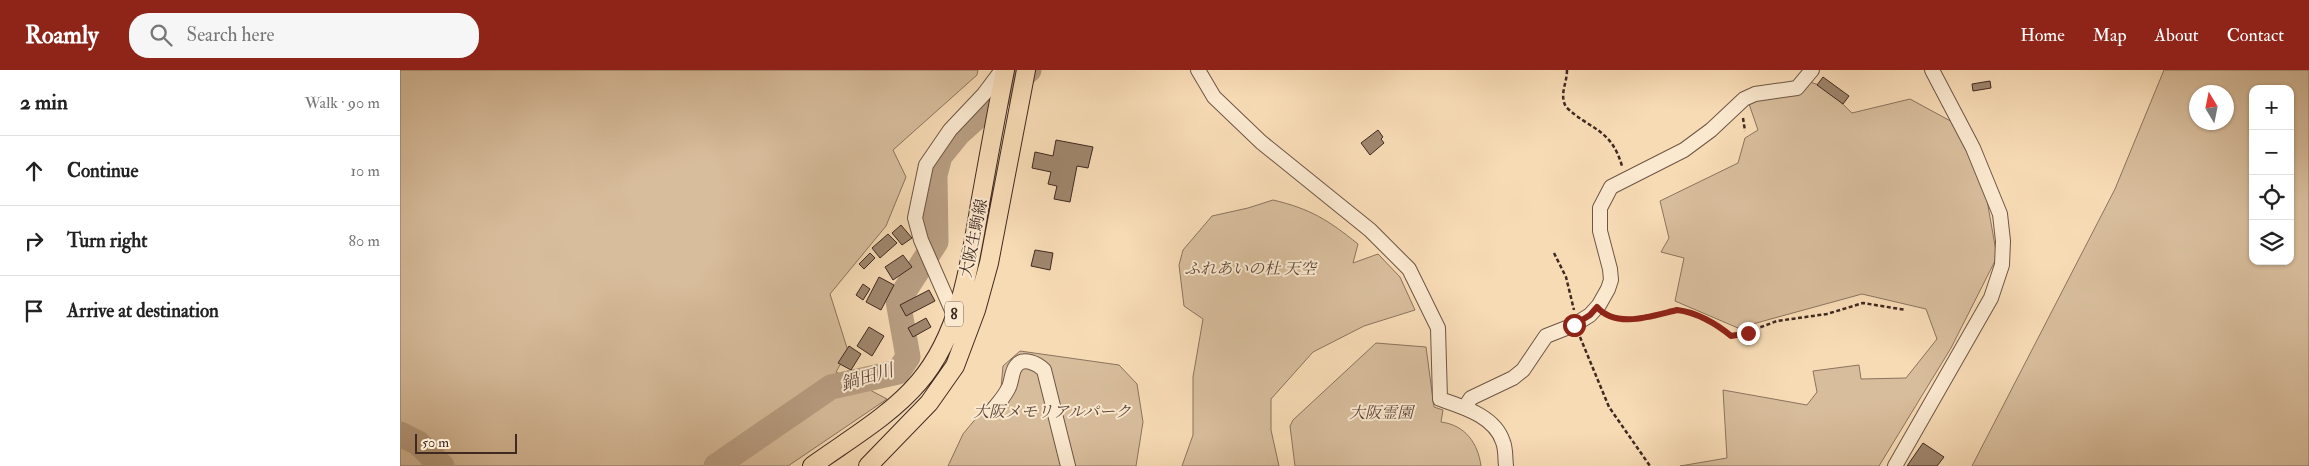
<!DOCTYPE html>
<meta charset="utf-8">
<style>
:root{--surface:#fff;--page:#f6f6f6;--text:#222;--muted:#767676;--line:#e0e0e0;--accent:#8f2418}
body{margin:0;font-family:"IM FELL Double Pica","Noto Serif JP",serif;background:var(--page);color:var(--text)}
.controls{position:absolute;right:15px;top:15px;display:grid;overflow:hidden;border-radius:10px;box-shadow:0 1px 4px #0004}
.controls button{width:45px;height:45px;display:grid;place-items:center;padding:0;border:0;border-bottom:1px solid var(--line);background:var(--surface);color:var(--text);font:25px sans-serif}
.compass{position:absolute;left:1789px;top:15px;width:45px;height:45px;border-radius:50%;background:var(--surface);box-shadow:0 1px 4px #0004;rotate:350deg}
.scale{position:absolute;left:15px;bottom:12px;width:102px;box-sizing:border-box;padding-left:5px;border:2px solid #402920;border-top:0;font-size:14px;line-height:18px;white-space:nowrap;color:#402920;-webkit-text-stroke:4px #fae8cf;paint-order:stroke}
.stop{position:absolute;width:15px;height:15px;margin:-11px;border:4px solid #8f2418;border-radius:50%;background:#fff}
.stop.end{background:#8f2418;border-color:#fff;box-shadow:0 1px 5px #0008}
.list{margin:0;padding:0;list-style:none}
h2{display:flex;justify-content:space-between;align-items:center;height:65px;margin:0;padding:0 20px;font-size:21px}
h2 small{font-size:16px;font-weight:400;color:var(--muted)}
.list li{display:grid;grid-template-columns:32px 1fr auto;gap:15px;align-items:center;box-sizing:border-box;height:70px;padding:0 20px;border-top:1px solid var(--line)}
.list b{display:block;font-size:19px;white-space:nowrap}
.list em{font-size:16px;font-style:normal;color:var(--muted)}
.icon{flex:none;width:28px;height:28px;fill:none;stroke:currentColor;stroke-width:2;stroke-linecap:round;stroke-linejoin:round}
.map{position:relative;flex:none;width:1909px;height:396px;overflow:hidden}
header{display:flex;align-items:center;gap:30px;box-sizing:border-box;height:70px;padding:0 25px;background:var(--accent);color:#fff}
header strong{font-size:24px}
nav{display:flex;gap:28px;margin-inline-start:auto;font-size:18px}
.search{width:350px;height:45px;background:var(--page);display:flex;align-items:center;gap:12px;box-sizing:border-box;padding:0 18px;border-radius:20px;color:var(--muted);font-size:19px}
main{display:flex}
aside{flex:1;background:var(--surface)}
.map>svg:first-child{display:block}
</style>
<header>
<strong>Roamly</strong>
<div class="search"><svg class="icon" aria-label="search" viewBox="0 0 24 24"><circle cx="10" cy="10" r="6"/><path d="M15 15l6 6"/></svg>Search here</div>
<nav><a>Home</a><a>Map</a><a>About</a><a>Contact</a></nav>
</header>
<main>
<aside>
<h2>2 min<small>Walk · 90 m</small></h2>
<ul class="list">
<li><svg class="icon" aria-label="ahead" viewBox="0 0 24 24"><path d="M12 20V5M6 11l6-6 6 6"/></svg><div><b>Continue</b></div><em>10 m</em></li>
<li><svg class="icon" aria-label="right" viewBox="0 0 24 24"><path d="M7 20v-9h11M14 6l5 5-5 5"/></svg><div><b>Turn right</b></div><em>80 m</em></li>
<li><svg class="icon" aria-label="arrive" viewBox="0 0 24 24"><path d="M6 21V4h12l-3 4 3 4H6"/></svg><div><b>Arrive at destination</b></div></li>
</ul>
</aside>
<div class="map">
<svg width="1909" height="396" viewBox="0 0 1909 396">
<rect width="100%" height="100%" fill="#f7dbb5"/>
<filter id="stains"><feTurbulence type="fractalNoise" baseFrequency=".004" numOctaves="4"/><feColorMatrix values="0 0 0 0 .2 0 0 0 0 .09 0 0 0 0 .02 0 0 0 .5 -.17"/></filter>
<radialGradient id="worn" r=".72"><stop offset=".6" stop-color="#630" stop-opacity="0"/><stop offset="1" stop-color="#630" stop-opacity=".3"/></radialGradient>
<path fill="#d8bd9c" stroke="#8c735e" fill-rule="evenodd" d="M0 0H578L577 5 493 80 506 107 486 156 430 224 448 281 436 302 487 329 388 396H0Z
M1764 0H1909V396H1572L1715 119ZM1853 19H1890V191H1853ZM1796 22H1826V52H1796Z
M1410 12 1425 17 1452 43 1510 29 1556 54 1587 130 1597 187 1551 278 1479 396H1280L1327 388 1323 320 1407 335 1417 322 1413 301 1459 295 1461 309 1506 308 1537 269 1526 239 1462 224 1338 258 1275 231 1284 188 1261 182 1269 168 1260 131 1338 93 1345 68 1358 60 1348 31Z
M873 130C911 139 928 150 958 174L953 193 978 184 1000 207 1015 240 964 256 913 282 871 329V360L879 396H782L793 365V307L803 249 784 236 779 195 783 180 812 146 848 138Z
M976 273 1026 277 1034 337 1043 340 1041 352C1065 355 1078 373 1081 396H895L890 356 893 350Z
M620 281 719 295 737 314 743 352 736 396H548L563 364 601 318 603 296Z"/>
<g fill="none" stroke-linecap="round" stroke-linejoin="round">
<path stroke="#b99e82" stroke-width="25" d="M0 364 18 373 42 396
M316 396 431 317 498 302 508 287 498 231 536 172 535 105 540 86 558 64 629 0"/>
</g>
<path fill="#9f866d" stroke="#402920" d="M1423 7 1449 26 1443 34 1417 15Z
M1590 11 1591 18 1573 21 1572 14Z
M978 60 983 67 981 69 984 73 970 85 961 73Z
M656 70 693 77 688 98 677 96 670 132 654 129 657 116 648 114 651 102 632 98 635 82 653 86Z
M501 155 512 168 502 175 492 163Z
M488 164 497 173 480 188 472 178Z
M635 180 653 183 650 200 631 196Z
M470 183 475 188 464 199 459 194Z
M503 185 512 197 493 210 485 197Z
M479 207 494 215 481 240 466 232Z
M463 214 470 219 463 230 456 225Z
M529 220 535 231 506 246 500 235Z
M526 248 531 257 513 267 508 258Z
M469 257 484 266 472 286 457 276Z
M449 276 461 284 451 300 438 293Z
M1523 373 1544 387 1537 396H1507Z"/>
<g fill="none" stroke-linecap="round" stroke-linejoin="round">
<defs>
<path id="minor" d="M798 0 814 27 861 72 970 160 1009 199 1038 258 1040 329C1063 337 1095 346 1103 372 1106 379 1105 389 1106 396
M554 245 521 170 515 148 526 95 550 60 584 24 602 0
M1065 337 1071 328 1113 308 1123 300 1146 266 1174 255 1190 245 1199 235 1208 219 1211 210 1210 199 1200 161V138L1211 117 1284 80 1311 60 1344 29 1355 24 1397 18 1412 0
M591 342C597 335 604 327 608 319 612 313 611 302 616 296 623 286 638 294 644 300L668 396
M1495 396 1591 228 1602 195 1603 171 1600 144 1573 78 1532 0"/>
<path id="major" d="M412 396C448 370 490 346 519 312 560 264 570 194 580 134 588 90 596 45 605 0
M468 396 529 333 555 296 576 240 589 193 626 0"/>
</defs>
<use href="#minor" stroke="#6e5645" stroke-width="16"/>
<use href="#major" stroke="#402920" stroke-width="20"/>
<path stroke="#402920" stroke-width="2.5" stroke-dasharray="4 2.5" stroke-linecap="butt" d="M1167 0C1167 14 1159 24 1166 37 1190 60 1211 58 1222 96
M1343 48 1345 61
M1154 183 1166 207 1174 240
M1207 246 1224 250 1277 240C1290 241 1304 248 1316 255 1323 259 1328 266 1337 266L1377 251 1427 244 1463 233 1506 240
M1180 267 1209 337 1250 396"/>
<use href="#minor" stroke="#fae8cf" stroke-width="14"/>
<use href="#major" stroke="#f7dbb5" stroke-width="18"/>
</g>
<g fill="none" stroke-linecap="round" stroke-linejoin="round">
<path stroke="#8f2418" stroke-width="6" d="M1174 255 1190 245 1197 237C1216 259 1252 246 1277 240 1296 242 1317 254 1331 266L1348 263"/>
</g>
<g text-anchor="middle" stroke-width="4" stroke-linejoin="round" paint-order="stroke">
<rect fill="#fae8cf" stroke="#786254" stroke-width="1" x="545" y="231.5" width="18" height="25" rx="4"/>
<g font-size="15" font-weight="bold" fill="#402920">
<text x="554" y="249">8</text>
</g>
<g font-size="16" fill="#402920" stroke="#fae8cf">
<text transform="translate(573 168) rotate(-78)" y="6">大阪生駒線</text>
</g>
<g font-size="16" font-style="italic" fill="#5e4739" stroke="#fae8cf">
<text x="850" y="204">ふれあいの杜 天空</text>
<text x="652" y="347">大阪メモリアルパーク</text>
<text x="981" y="348">大阪霊園</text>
</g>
<g font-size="18" font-style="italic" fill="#644c3d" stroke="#fae8cf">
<text transform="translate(467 307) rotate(-16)" y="6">鍋田川</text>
</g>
</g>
<rect width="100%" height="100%" filter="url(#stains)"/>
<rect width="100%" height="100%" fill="url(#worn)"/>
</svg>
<div class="controls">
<button>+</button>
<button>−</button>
<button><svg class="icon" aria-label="locate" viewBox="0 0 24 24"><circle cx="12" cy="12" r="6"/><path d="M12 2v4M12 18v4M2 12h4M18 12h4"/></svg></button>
<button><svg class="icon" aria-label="layers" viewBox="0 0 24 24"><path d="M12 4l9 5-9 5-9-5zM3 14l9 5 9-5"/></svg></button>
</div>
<svg class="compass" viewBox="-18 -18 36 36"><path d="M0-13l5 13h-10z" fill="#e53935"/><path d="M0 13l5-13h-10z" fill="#767676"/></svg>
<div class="scale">50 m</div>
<div class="stop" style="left:1174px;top:255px"></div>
<div class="stop end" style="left:1348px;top:263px"></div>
</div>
</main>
